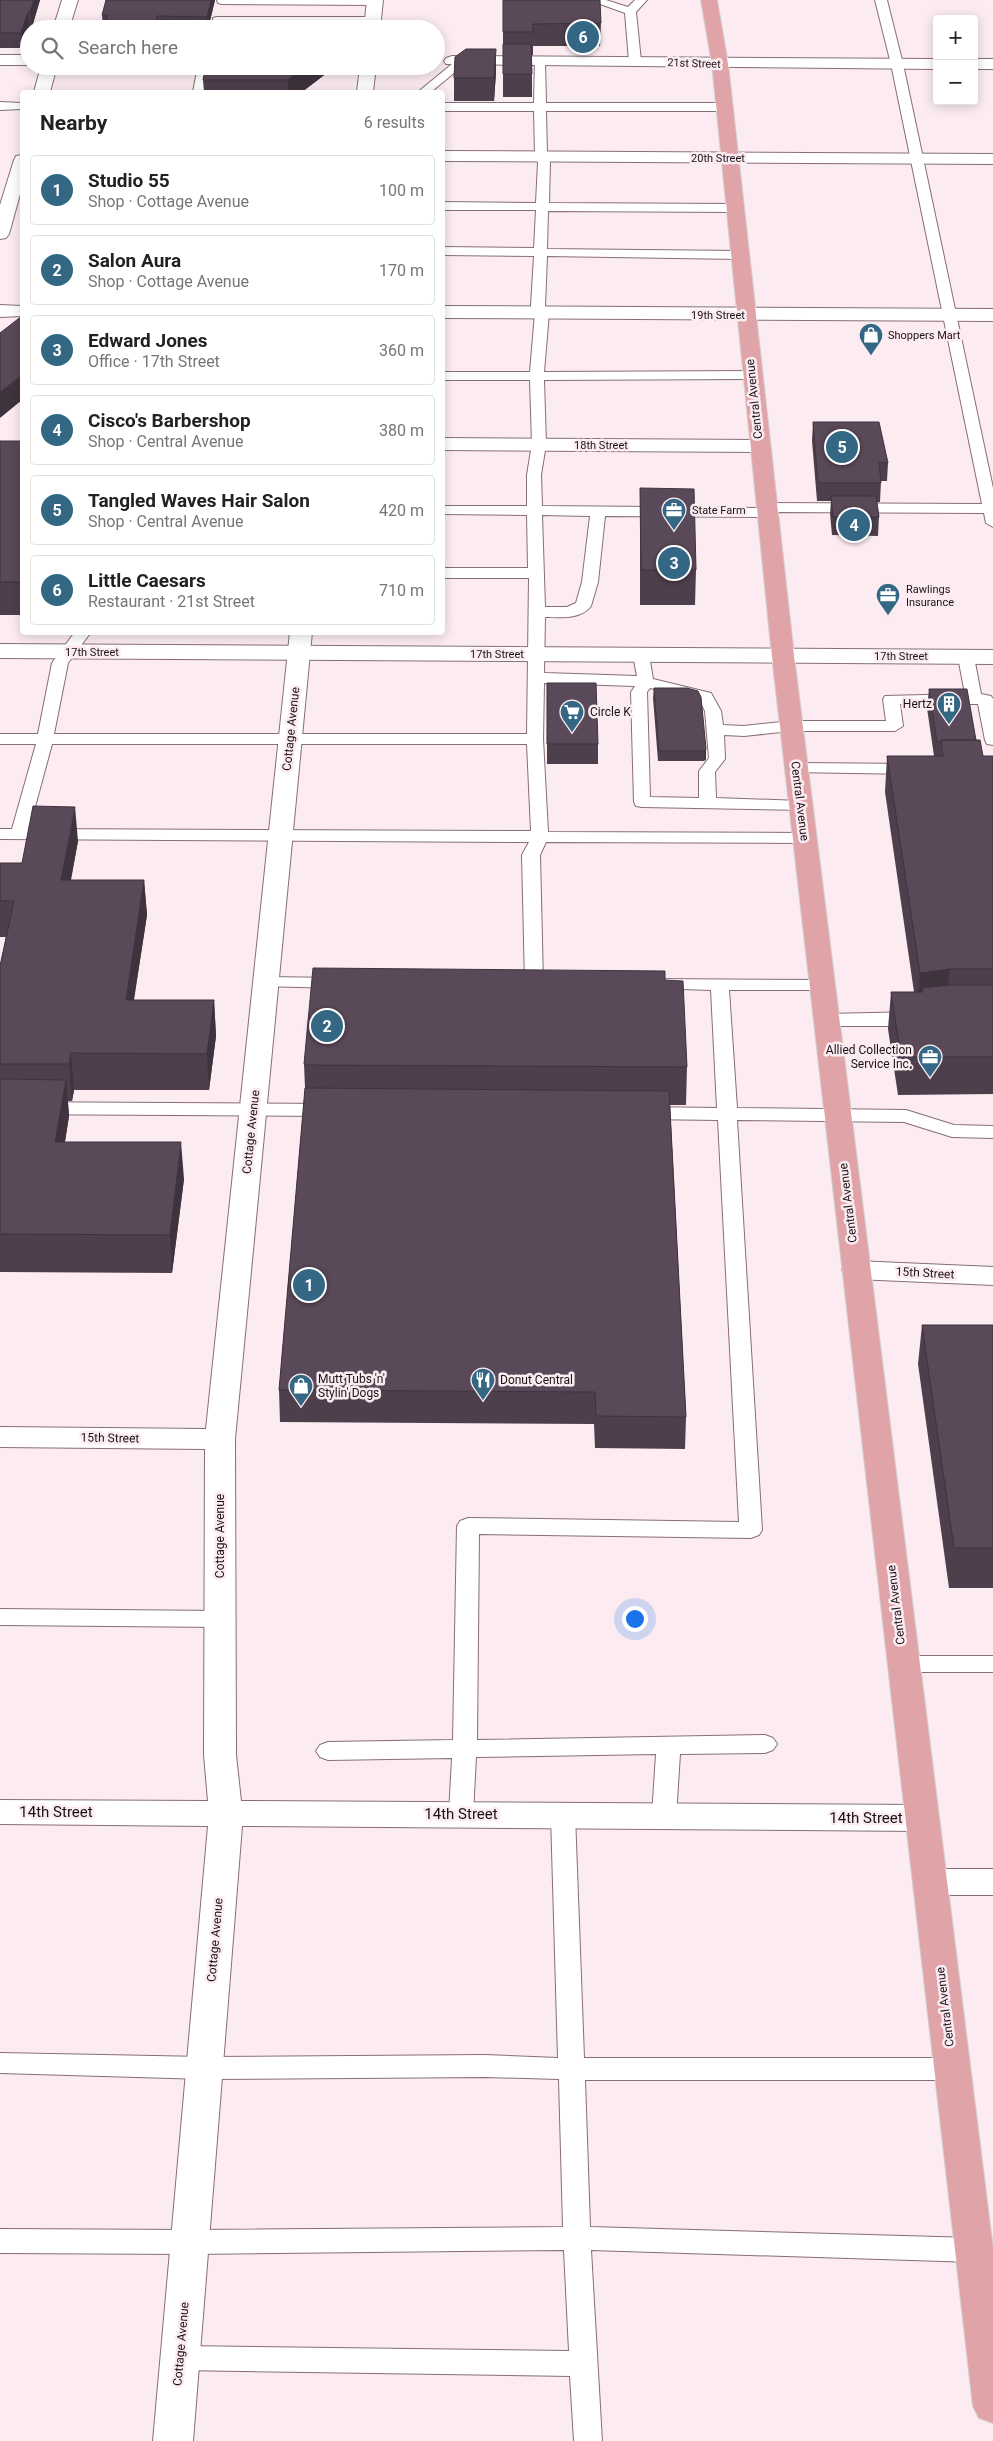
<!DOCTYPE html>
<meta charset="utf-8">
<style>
:root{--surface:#fff;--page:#f2f2f2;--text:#222;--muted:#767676;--line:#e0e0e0;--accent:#336783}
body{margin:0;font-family:Roboto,sans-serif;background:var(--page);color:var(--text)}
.controls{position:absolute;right:15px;top:15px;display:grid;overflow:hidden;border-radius:5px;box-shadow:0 2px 12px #0003}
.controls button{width:45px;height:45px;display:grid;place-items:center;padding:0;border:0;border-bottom:1px solid var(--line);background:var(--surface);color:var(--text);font:25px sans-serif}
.you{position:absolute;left:634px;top:1618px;width:18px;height:18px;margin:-12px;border:4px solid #fff;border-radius:50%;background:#1a73e8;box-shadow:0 0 0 8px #1a73e833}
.badge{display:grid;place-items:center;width:32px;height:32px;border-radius:50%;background:var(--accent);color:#fff;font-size:16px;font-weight:700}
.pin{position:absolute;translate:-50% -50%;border:2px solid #fff;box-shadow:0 1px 5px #0006}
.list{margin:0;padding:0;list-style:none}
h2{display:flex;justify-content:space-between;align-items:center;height:65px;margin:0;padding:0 20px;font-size:21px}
h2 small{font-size:16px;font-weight:400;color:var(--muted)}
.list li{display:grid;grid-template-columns:32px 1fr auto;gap:15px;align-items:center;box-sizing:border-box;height:70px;margin:0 10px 10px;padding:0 10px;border:1px solid var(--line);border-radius:5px}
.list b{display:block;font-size:19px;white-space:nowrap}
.list p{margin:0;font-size:16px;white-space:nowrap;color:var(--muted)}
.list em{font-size:16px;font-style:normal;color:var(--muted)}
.icon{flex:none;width:28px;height:28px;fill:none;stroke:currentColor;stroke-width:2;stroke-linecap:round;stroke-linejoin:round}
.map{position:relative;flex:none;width:993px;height:2441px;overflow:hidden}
.search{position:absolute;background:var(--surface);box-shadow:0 2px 12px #0003;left:20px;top:20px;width:425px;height:55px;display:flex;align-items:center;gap:12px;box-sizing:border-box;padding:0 18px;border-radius:28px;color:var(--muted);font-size:19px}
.panel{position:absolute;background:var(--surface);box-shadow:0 2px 12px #0003;left:20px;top:90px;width:425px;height:545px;border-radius:5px}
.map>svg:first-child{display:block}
</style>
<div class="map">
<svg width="993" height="2441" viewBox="0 0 993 2441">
<rect width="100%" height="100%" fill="#fcecf2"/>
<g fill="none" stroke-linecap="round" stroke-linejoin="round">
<defs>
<path id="lane" d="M217 0H379L381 2 375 5 222 4 218 3Z
M589 0H606L628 7 635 0H647L636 12 641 61 639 63H631L629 61 625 13Z
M875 0H887L903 64 993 488V527L986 523 984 513 773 512 772 516 767 517 605 516 598 582 591 606C581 620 559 617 545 617L544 673 637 676 633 655 641 650 649 655 653 679 711 693 721 711 723 725 744 726 791 721H886L883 699 885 696 965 694 958 657 966 652 974 657 981 694 991 696 993 699V745L987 744 985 740 978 704H900L903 726 895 731H791L744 736 724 735 725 759 715 772 716 798 801 801 807 802 809 806 807 810 642 807 636 806 634 802 631 692 635 686 544 683 543 739 548 832 805 833 811 834 814 838 811 842 805 843 546 842 540 855 543 983 540 987H528L525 983 522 855 529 842 0 839V829H12L36 744H0V734H38L52 663 75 632H91L68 663 54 734H527L529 578H442V568H528L527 515 442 514V506H527V475L532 444 530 380H442V372H530L535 313 531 306 534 256 442 255V247L534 248 536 210H442V202L536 203 538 162 535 156 534 111H442V103H534L535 59H543L545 61 546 103H724L730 107 724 111H546L547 156 550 162 549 203 735 204 741 208 735 212 548 211 547 249 739 251 745 255 739 259 547 256 545 306 549 313 544 372 752 371 759 375 752 379 544 380 546 444 541 475 542 506 760 508 761 504 766 503 982 504 891 64ZM542 515 590 516 582 582 576 603 567 607H545ZM650 688 699 699 705 711 709 758 699 771V798L650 797 647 692ZM52 744H527L531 831 29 829Z
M217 17H373L379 20 373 23 213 22V18Z
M462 58 466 59V63L431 92H418L458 59Z
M198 66H210L205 92H193Z
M0 102 22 103V109L0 110Z
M796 763 914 764 920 765 922 769 920 773 914 774 790 772 788 768 790 764Z
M266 977 339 978 345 979 348 983 345 987 339 988 260 986 257 982 260 978Z
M656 979 822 980 828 981 831 985 828 989 822 990H729L737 1108 906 1110 954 1125 993 1126V1138L952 1137 904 1122 737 1120 762 1530 759 1535 751 1538 479 1534 477 1740 765 1735 773 1738 777 1744 773 1750 765 1753 680 1754 676 1816 673 1822 664 1825 655 1822 652 1816 656 1754 476 1757 473 1814 470 1820 461 1823 452 1820 449 1814 452 1758 328 1760 320 1757 316 1751 320 1745 328 1742 453 1740 457 1526 460 1521 468 1518 739 1522 718 1120 644 1119 637 1117 634 1113 637 1109 644 1107 717 1108 711 990 650 988 647 984 650 980Z
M916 1012 923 1014 925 1018 923 1022 900 1026H826L819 1024 817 1020 819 1016 826 1014Z
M0 1102 330 1104 337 1106 340 1110 337 1114 330 1116 0 1114Z
M0 1609 220 1611 228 1613 231 1619 228 1625 220 1627 0 1625Z
M902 1656H993V1672H902L894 1670 890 1664 894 1658Z
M563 1806 572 1809 575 1815 584 2058H953L962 2062 966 2069 962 2076 953 2080H585L590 2227 974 2238 984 2242 988 2250 984 2258 974 2262 591 2250 602 2441H574L570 2376 180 2370 170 2367 166 2358 170 2349 180 2346 569 2351 564 2250 190 2254 0 2253V2229L190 2230 563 2227 559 2079 485 2077 205 2079 0 2073V2053L205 2057 485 2055 558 2058 551 1815 554 1809Z"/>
<path id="street" d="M62 0H78L69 29H53Z
M367 0H383L380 29H364Z
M0 55H29V65H0Z
M452 56 937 59V69L446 64 444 61 446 58Z
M974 59H993V69H974Z
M41 66H57L50 92H34Z
M360 66H376L373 92H357Z
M442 151 993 154V164L442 161Z
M22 155V187L9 234 6 238 0 239V205L14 160 16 156Z
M0 305 22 306V316L0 317Z
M442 306 993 309V321L442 318Z
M442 438 760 440 767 442 770 446 767 450 760 452 442 450Z
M290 632H312L235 1439 236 1755 241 1801 922 1805 934 1809 939 1818 934 1827 922 1831 242 1826 193 2441H153L208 1826 0 1824V1800L208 1801 204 1755 205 1449 0 1447V1427L206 1429Z
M856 1261 993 1267V1285L856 1279 846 1276 842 1270 846 1264Z
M930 1869H993V1895H930L918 1891 913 1882 918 1873Z"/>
<path id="secondary" d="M0 644 993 650V664L0 658Z"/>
<path id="primary" d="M701 0H717L728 64 794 656 993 2249V2423L979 2418 973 2406 772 656 712 64Z"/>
</defs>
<use href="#lane" stroke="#866e77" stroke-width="2"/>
<use href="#street" stroke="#866e77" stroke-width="2"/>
<use href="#secondary" stroke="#866e77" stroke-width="2"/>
<use href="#primary" stroke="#d1d0d0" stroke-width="2"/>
<use href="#lane" fill="#fff" fill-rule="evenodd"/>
<use href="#street" fill="#fff" fill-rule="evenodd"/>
<use href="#secondary" fill="#fff" fill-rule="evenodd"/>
<use href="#primary" fill="#e0a4a8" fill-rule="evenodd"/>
</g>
<path fill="#4d3f4c" d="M0 0H40L32 27H29L22 48H0Z
M215 0 208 29 103 28 102 15Z
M503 0 601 23 600 46H533V55H532V97H503Z
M332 69 302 92H204L203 80Z
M496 72 494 101H454V78Z
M813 422 888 463 887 481H881L880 502H877L879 517 878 536 832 535 830 514 831 501H817L812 441Z
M0 441H22V615H0Z
M640 488 696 570 695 605H640Z
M547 683 598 744V764H547Z
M654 688 706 749V759L704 761H658L653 698Z
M929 689 976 740 983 756H993V1094L898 1095 888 1029 891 992H914L885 792 887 756H934L927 708Z
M78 841 71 880H144L147 915 134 1000H214L216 1036 209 1090H74L72 1101H68L69 1116 65 1142 184 1179 172 1273 0 1272V966L6 937H0V863H22Z
M665 980 687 1067 686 1105H670L686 1417 685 1449 595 1448 594 1424 280 1422 279 1390 305 1088 304 1064Z
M922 1325H993V1588H949L918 1364Z"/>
<path fill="#3f333e" d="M34 0H40L32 27 30 12Z
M211 0H215L208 29 207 17Z
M28 12 29 27 22 48 21 33Z
M157 16 158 29H156V22Z
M496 49V72L494 101V78Z
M305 66H331L332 69 302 92H288V80Z
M22 375V400L0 418V392Z
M706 749V759L704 761 705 751Z
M75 807 78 841 64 915 61 880Z
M144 880 147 915 128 1036 126 1000Z
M950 969 946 1006 923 992 922 988 920 1009 917 1010 920 973Z
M214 1000 216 1036 209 1090 207 1054Z
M71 1053 74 1090 72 1101 69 1064Z
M66 1080 69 1116 59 1179 55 1142Z
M181 1142 184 1179 172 1273 170 1235Z"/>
<path fill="#5a4958" stroke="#3f333e" d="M0 0H34L30 12H28L21 33H0Z
M106 0H211L207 17 157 16 156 22H135L133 29H104L108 15H102Z
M503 0H600L601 23 533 24V32H503Z
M503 44H531L532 74H503Z
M466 49H496L494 78H454L455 57Z
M206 66H305L288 80H203Z
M22 316V375L0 392V333Z
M813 422H879L888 463 879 462 881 483H818Z
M0 441H22V582H0Z
M640 488 694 489 696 570H641Z
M831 496H876L879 517H833Z
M547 683H596L598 744H547Z
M654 688H687L698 691 701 697 706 749 705 751H659Z
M929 689H967L976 740H941L940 742H937Z
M941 740H980L983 756H993V969H950L920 973 887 756H943Z
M33 806 75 807 61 880H144L126 1000H214L207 1054 71 1053 69 1064H0V966L14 901H0V863H22Z
M313 968 665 971V980L683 981 687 1067 306 1065 304 1064Z
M950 985H993V1057H901L891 992H923L922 988Z
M0 1079 66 1080 55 1142H181L170 1235 0 1234Z
M305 1088 669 1091 686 1417 596 1416 595 1392 279 1390Z
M922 1325H993V1548H954Z"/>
<defs>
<symbol id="shop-pin" viewBox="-11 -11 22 30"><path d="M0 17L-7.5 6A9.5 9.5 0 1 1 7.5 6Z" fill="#336783" stroke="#fcecf2"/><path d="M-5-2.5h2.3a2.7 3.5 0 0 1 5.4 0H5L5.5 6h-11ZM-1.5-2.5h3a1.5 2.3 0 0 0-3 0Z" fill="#fff"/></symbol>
<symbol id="office-pin" viewBox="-11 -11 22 30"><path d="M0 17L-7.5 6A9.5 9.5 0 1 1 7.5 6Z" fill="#336783" stroke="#fcecf2"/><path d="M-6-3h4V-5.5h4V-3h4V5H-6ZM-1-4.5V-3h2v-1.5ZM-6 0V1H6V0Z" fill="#fff"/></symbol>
<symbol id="building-pin" viewBox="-11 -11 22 30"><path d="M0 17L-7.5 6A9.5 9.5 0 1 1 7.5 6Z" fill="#336783" stroke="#fcecf2"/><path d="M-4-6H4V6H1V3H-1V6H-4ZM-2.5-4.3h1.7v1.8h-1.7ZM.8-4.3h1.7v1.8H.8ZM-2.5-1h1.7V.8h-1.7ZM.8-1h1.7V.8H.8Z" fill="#fff"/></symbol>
<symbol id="supermarket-pin" viewBox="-11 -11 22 30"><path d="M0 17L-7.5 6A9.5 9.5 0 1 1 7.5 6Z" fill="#336783" stroke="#fcecf2"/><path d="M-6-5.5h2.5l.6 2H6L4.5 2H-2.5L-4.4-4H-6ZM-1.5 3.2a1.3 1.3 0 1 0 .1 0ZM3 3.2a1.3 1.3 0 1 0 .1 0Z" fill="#fff"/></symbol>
<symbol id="restaurant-pin" viewBox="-11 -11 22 30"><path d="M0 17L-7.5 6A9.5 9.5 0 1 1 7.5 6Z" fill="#336783" stroke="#fcecf2"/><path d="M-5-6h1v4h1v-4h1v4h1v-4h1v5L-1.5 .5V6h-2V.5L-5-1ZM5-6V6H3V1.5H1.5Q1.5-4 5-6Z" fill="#fff"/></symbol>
</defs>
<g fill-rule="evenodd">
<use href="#shop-pin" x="857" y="321" width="28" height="38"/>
<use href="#office-pin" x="660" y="496" width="28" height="38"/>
<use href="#office-pin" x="874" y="581" width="28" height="38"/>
<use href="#building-pin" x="935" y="690" width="28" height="38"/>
<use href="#supermarket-pin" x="558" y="698" width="28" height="38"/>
<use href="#office-pin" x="916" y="1043" width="28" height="38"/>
<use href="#restaurant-pin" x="469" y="1366" width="28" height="38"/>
<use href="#shop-pin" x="287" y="1372" width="28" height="38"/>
</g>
<g text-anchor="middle" stroke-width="5" stroke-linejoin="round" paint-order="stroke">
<g font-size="11" fill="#1b1215" stroke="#fcecf2">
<text transform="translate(694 63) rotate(2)" y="4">21st Street</text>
<text x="718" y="162">20th Street</text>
<text x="718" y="319">19th Street</text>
<text x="601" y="449">18th Street</text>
<text x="92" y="656">17th Street</text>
<text x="497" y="658">17th Street</text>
<text x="901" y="660">17th Street</text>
</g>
<g font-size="11" fill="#1b1215" stroke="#fcecf2" text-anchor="start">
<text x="888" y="339">Shoppers Mart</text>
<text x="692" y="514">State Farm</text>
<text x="906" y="593">Rawlings<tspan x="906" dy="13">Insurance</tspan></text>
</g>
<g font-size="12" fill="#1b1215" stroke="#fcecf2">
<text transform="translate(754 399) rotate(-96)" y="4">Central Avenue</text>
<text transform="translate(291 729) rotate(-84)" y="4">Cottage Avenue</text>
<text transform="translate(800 801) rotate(83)" y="4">Central Avenue</text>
<text transform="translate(251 1132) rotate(-84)" y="4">Cottage Avenue</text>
<text transform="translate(848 1203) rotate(-97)" y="4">Central Avenue</text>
<text transform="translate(925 1273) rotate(3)" y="4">15th Street</text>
<text transform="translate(110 1438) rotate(1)" y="4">15th Street</text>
<text transform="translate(220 1536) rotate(-90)" y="4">Cottage Avenue</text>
<text transform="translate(896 1605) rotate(-97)" y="4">Central Avenue</text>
<text transform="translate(215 1940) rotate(-85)" y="4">Cottage Avenue</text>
<text transform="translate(945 2007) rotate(-97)" y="4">Central Avenue</text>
<text transform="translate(181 2344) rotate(-85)" y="4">Cottage Avenue</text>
</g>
<g font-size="12" fill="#1b1215" stroke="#fcecf2" text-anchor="start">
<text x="932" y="708" text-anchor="end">Hertz</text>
<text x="590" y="716">Circle K</text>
<text x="912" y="1054" text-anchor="end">Allied Collection<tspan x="912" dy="14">Service Inc.</tspan></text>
<text x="318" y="1383">Mutt Tubs 'n'<tspan x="318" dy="14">Stylin' Dogs</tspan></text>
<text x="500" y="1384">Donut Central</text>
</g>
<g font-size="15" fill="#1b1215" stroke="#fcecf2">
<text x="56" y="1817">14th Street</text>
<text x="461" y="1819">14th Street</text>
<text x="866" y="1823">14th Street</text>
</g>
</g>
</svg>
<div class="controls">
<button>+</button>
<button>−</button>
</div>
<div class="you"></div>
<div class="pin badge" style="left:309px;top:1285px">1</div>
<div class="pin badge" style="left:327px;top:1026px">2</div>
<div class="pin badge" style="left:674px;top:563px">3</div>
<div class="pin badge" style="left:854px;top:525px">4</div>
<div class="pin badge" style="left:842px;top:447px">5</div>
<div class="pin badge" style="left:583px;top:37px">6</div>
<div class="search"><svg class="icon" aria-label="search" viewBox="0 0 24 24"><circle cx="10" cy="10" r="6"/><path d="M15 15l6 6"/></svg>Search here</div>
<section class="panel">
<h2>Nearby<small>6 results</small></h2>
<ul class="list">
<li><span class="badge">1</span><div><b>Studio 55</b><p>Shop · Cottage Avenue</p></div><em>100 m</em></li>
<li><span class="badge">2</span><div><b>Salon Aura</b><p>Shop · Cottage Avenue</p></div><em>170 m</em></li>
<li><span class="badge">3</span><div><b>Edward Jones</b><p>Office · 17th Street</p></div><em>360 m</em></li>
<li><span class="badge">4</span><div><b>Cisco's Barbershop</b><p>Shop · Central Avenue</p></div><em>380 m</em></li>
<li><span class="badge">5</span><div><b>Tangled Waves Hair Salon</b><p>Shop · Central Avenue</p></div><em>420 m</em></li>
<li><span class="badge">6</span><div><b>Little Caesars</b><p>Restaurant · 21st Street</p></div><em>710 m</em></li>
</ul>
</section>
</div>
